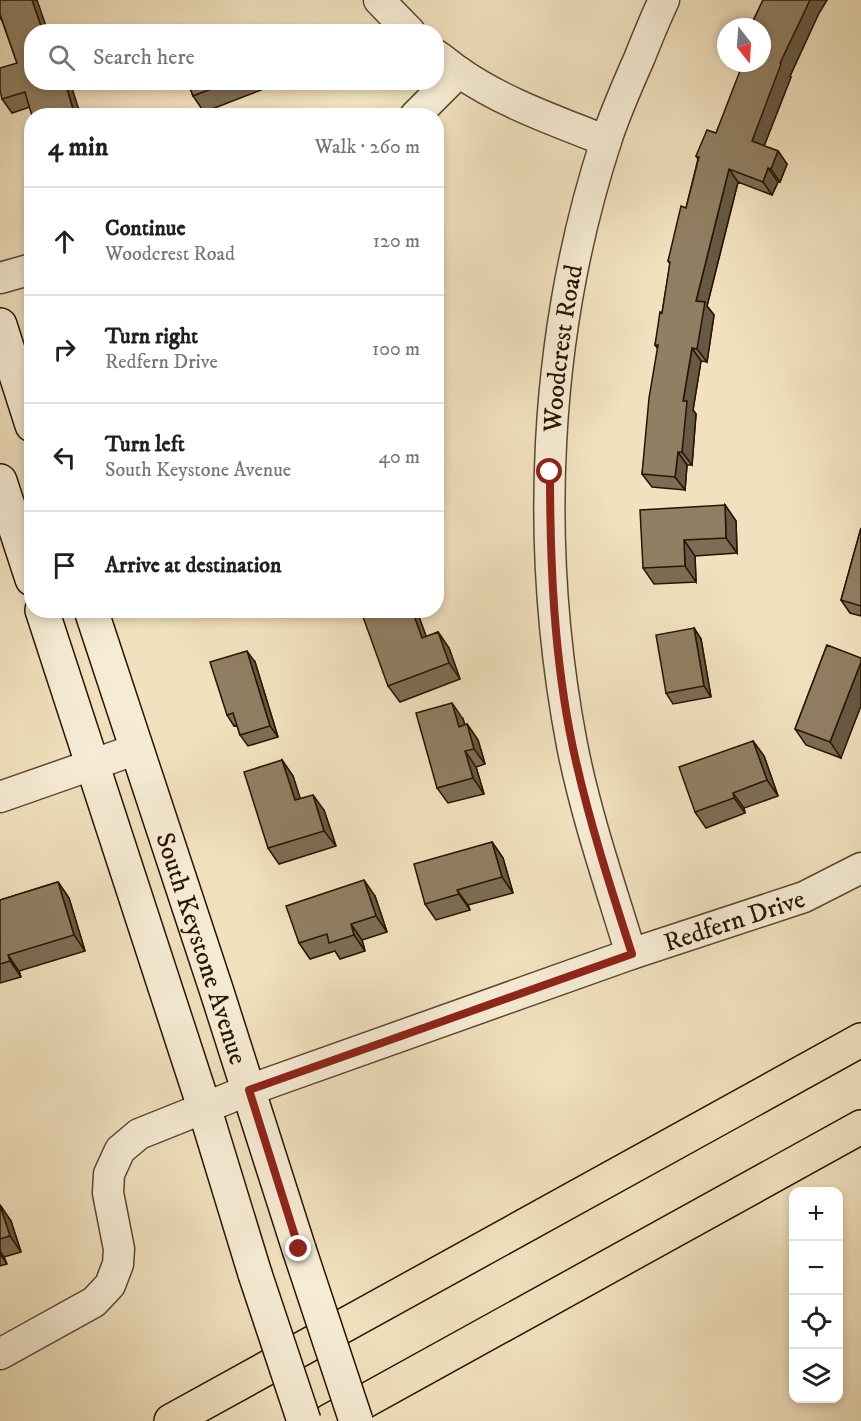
<!DOCTYPE html>
<meta charset="utf-8">
<style>
:root{--surface:#fff;--page:#f6f6f6;--text:#202124;--muted:#757577;--line:#e0e0e0}
body{margin:0;font-family:"IM FELL DW Pica",serif;background:var(--page);color:var(--text)}
.controls{position:absolute;right:18px;bottom:18px;display:grid;overflow:hidden;border-radius:12px;box-shadow:0 3px 9px #0003}
.controls button{width:54px;height:54px;display:grid;place-items:center;padding:0;border:0;border-bottom:2px solid var(--line);background:var(--surface);color:var(--text);font:30px sans-serif}
.compass{position:absolute;left:717px;top:18px;width:54px;height:54px;border-radius:50%;background:var(--surface);box-shadow:0 3px 9px #0003;rotate:163deg}
.stop{position:absolute;width:18px;height:18px;margin:-14px;border:4px solid #8f2418;border-radius:50%;background:#fff}
.stop.end{background:#8f2418;border-color:#fff;box-shadow:0 2px 6px #0008}
.list{margin:0;padding:0;list-style:none}
h2{display:flex;justify-content:space-between;align-items:center;height:78px;margin:0;padding:0 24px;font-size:26px}
h2 small{font-size:20px;font-weight:400;color:var(--muted)}
.list li{display:grid;grid-template-columns:39px 1fr auto;gap:18px;align-items:center;box-sizing:border-box;height:108px;padding:0 24px;border-top:2px solid var(--line)}
.list b{display:block;font-size:22px;white-space:nowrap}
.list p{margin:0;font-size:20px;white-space:nowrap;color:var(--muted)}
.list em{font-size:20px;font-style:normal;color:var(--muted)}
.icon{flex:none;width:33px;height:33px;fill:none;stroke:currentColor;stroke-width:2;stroke-linecap:round;stroke-linejoin:round}
.map{position:relative;flex:none;width:861px;height:1421px;overflow:hidden}
.search{position:absolute;background:var(--surface);box-shadow:0 3px 9px #0003;left:24px;top:24px;width:420px;height:66px;display:flex;align-items:center;gap:15px;box-sizing:border-box;padding:0 21px;border-radius:24px;color:var(--muted);font-size:22px}
.panel{position:absolute;background:var(--surface);box-shadow:0 3px 9px #0003;left:24px;top:108px;width:420px;height:510px;border-radius:24px}
.map>svg:first-child{display:block}
</style>
<div class="map">
<svg width="861" height="1421" viewBox="0 0 861 1421">
<rect width="100%" height="100%" fill="#f1e1be"/>
<filter id="stains"><feTurbulence type="fractalNoise" baseFrequency=".00333" numOctaves="4"/><feColorMatrix values="0 0 0 0 .2 0 0 0 0 .09 0 0 0 0 .02 0 0 0 .5 -.17"/></filter>
<radialGradient id="worn" r=".72"><stop offset=".6" stop-color="#630" stop-opacity="0"/><stop offset="1" stop-color="#630" stop-opacity=".3"/></radialGradient>
<g fill="none" stroke-linecap="round" stroke-linejoin="round">
<defs>
<g id="minor">
<path d="M379 0 410 32"/>
<path d="M436 55C444 60 451 67 459 72 503 103 557 121 606 141"/>
<path d="M415 116 459 72"/>
<path d="M0 278 32 269"/>
<path d="M0 797 137 749"/>
<path id="s1" d="M631 954C610 885 586 816 572 745 534 546 543 335 606 141 615 113 627 86 639 59 647 39 655 19 664 0"/>
<path id="s2" d="M0 1354 94 1302 110 1285 118 1264 119 1249 108 1193 109 1174 120 1150 139 1134 249 1090 631 954 804 897 861 868"/>
</g>
<g id="secondary">
<path d="M0 325 32 425"/>
<path d="M0 481 32 579"/>
<path d="M42 610 204 1107 255 1274"/>
<path id="s3" d="M91 610 217 992 299 1249"/>
</g>
<path id="motorway" d="M171 1421 861 1040
M329 1421 861 1127"/>
</defs>
<use href="#minor" stroke="#5a4730" stroke-width="33"/>
<use href="#secondary" stroke="#281400" stroke-width="36"/>
<use href="#motorway" stroke="#281400" stroke-width="36"/>
<use href="#minor" stroke="#f6ecd5" stroke-width="30"/>
<use href="#secondary" stroke="#f6ecd5" stroke-width="33"/>
<use href="#motorway" stroke="#f1e1be" stroke-width="33"/>
<defs>
<path id="secondary-bridge" d="M299 1249 356 1421
M255 1274 304 1421"/>
</defs>
<use href="#secondary-bridge" stroke="#281400" stroke-width="36" stroke-linecap="butt"/>
<use href="#secondary-bridge" stroke="#f6ecd5" stroke-width="33"/>
</g>
<path fill="#7d6d55" stroke="#281400" stroke-width="1.5" d="M0 0 30 107 12 113 2 99 17 63 1 18 0 19Z
M763 0H827L819 13 790 76 791 77 764 146 778 151 787 164 780 182H778L772 195 738 182 707 306 714 315 707 362 701 361 693 410 696 414 692 465H687L685 490 652 487 642 474 658 349 655 345 662 313 670 264 668 261 686 208 698 159 696 156 716 133 762 27H755L752 23Z
M188 82H282L204 112 193 96Z
M725 505 736 521 737 553 695 556 696 582 654 584 643 568Z
M861 528V616L850 613 841 600Z
M419 617 426 637 438 632 449 648 460 679 400 702 388 686Z
M694 628 701 639 711 697 673 704 666 693Z
M827 645 841 758 806 745 795 729Z
M255 662 278 737 248 746 240 735 237 725 234 726 227 715Z
M463 719 465 725 467 724 478 740 485 764 476 767 484 794 448 803 437 788Z
M753 741 764 756 778 796 744 808 745 813 706 828 695 812Z
M282 760 293 776 300 799 324 810 336 846 279 864 268 848Z
M492 842 503 858 513 893 468 905 470 910 436 920 425 904Z
M58 882 69 898 85 951 19 971 21 977 0 983V900Z
M375 896 387 932 362 940 365 951 340 959 335 951 310 959 299 943Z
M0 1205 11 1221 21 1252 4 1257 7 1264 0 1266Z"/>
<path fill="#665945" stroke="#281400" stroke-width="1.5" d="M32 0H37L48 32H43Z
M810 0H827L819 13 790 76 791 77 761 154 752 141 780 63Z
M65 82H70L81 116H75Z
M778 151 787 164 780 182 771 169Z
M768 168 778 182 772 195 763 182Z
M729 169 738 182 707 306 714 315 707 362 697 349 696 301Z
M692 348 701 361 693 410 696 414 692 465 682 452 683 401Z
M678 452 687 465 685 490 675 477Z
M725 505 736 521 737 553 726 538Z
M684 540 695 556 696 582 685 566Z
M412 610H415L419 617 433 654 422 638Z
M694 628 701 639 711 697 704 686Z
M438 632 449 648 460 679 449 663Z
M247 651 255 662 278 737 270 726Z
M861 662V706L841 758 830 742Z
M452 703 463 719 470 743 459 727Z
M467 724 478 740 485 764 474 749Z
M753 741 764 756 778 796 767 780Z
M465 751 476 767 484 794 473 778Z
M282 760 293 776 306 816 295 800Z
M733 793 744 808 745 813 734 798Z
M313 795 324 810 336 846 324 831Z
M492 842 503 858 513 893 502 877Z
M364 880 375 896 387 932 376 916Z
M58 882 69 898 85 951 74 935Z
M457 890 468 905 470 910 459 894Z
M351 924 362 940 365 951 354 935Z
M8 955 19 971 21 977 10 961Z
M0 1205 11 1221 21 1252 10 1236Z
M0 1251 4 1257 7 1264 0 1254Z"/>
<path fill="#917f63" stroke="#281400" stroke-width="1.5" d="M0 0H32L43 32H32V82H65L75 116H32L25 92 2 99 0 91V68L17 63 0 14Z
M763 0H810L780 63 781 64 752 141 778 151 771 169 768 168 763 182 729 169 696 301 705 302 697 349 692 348 683 401H687L682 452H678L675 477 642 474 649 398 658 345H655L660 312 662 313 670 262 668 261 681 206 686 208 699 157 696 156 707 130 716 133 743 63H762V27H755L756 25 752 23Z
M221 25 224 32H204Z
M188 82H229L193 96Z
M725 505 726 538 684 540 685 566 643 568 640 510Z
M861 528V606L841 600Z
M381 610H412L422 638 438 632 449 663 388 686 363 617Z
M694 628 704 686 666 693 656 635Z
M827 645 861 658V662L830 742 795 729Z
M247 651 270 726 240 735 233 713 227 715 210 662Z
M452 703 459 727 467 724 474 749 465 751 473 778 437 788 416 713Z
M753 741 767 780 733 793 734 798 695 812 679 767Z
M282 760 295 800 313 795 324 831 268 848 244 772Z
M492 842 502 877 457 890 459 894 425 904 414 864Z
M364 880 376 916 351 924 354 935 329 943 327 934 299 943 286 906Z
M58 882 74 935 8 955 10 961 0 964V900Z
M0 1205 10 1236 0 1239Z"/>
<g fill="none" stroke-linecap="round" stroke-linejoin="round">
<path stroke="#8f2418" stroke-width="8" d="M299 1249 249 1090 632 954C610 886 588 818 573 748 554 658 550 565 550 472"/>
</g>
<g text-anchor="middle" stroke-width="4.5" stroke-linejoin="round" paint-order="stroke">
<g font-size="26" fill="#281400" stroke="#f6ecd5">
<text dy="9" stroke="none"><textPath href="#s1" startOffset="616">Woodcrest Road</textPath></text>
<text dy="9" stroke="none"><textPath href="#s2" startOffset="928">Redfern Drive</textPath></text>
<text dy="9" stroke="none"><textPath href="#s3" startOffset="356">South Keystone Avenue</textPath></text>
</g>
</g>
<rect width="100%" height="100%" filter="url(#stains)"/>
<rect width="100%" height="100%" fill="url(#worn)"/>
</svg>
<div class="controls">
<button>+</button>
<button>−</button>
<button><svg class="icon" aria-label="locate" viewBox="0 0 24 24"><circle cx="12" cy="12" r="6"/><path d="M12 2v4M12 18v4M2 12h4M18 12h4"/></svg></button>
<button><svg class="icon" aria-label="layers" viewBox="0 0 24 24"><path d="M12 4l9 5-9 5-9-5zM3 14l9 5 9-5"/></svg></button>
</div>
<svg class="compass" viewBox="-18 -18 36 36"><path d="M0-13l5 13h-10z" fill="#e53935"/><path d="M0 13l5-13h-10z" fill="#757577"/></svg>
<div class="stop" style="left:550px;top:472px"></div>
<div class="stop end" style="left:299px;top:1249px"></div>
<div class="search"><svg class="icon" aria-label="search" viewBox="0 0 24 24"><circle cx="10" cy="10" r="6"/><path d="M15 15l6 6"/></svg>Search here</div>
<section class="panel">
<h2>4 min<small>Walk · 260 m</small></h2>
<ul class="list">
<li><svg class="icon" aria-label="ahead" viewBox="0 0 24 24"><path d="M12 20V5M6 11l6-6 6 6"/></svg><div><b>Continue</b><p>Woodcrest Road</p></div><em>120 m</em></li>
<li><svg class="icon" aria-label="right" viewBox="0 0 24 24"><path d="M7 20v-9h11M14 6l5 5-5 5"/></svg><div><b>Turn right</b><p>Redfern Drive</p></div><em>100 m</em></li>
<li><svg class="icon" aria-label="left" viewBox="0 0 24 24"><path d="M17 20v-9H6M10 6l-5 5 5 5"/></svg><div><b>Turn left</b><p>South Keystone Avenue</p></div><em>40 m</em></li>
<li><svg class="icon" aria-label="arrive" viewBox="0 0 24 24"><path d="M6 21V4h12l-3 4 3 4H6"/></svg><div><b>Arrive at destination</b></div></li>
</ul>
</section>
</div>
